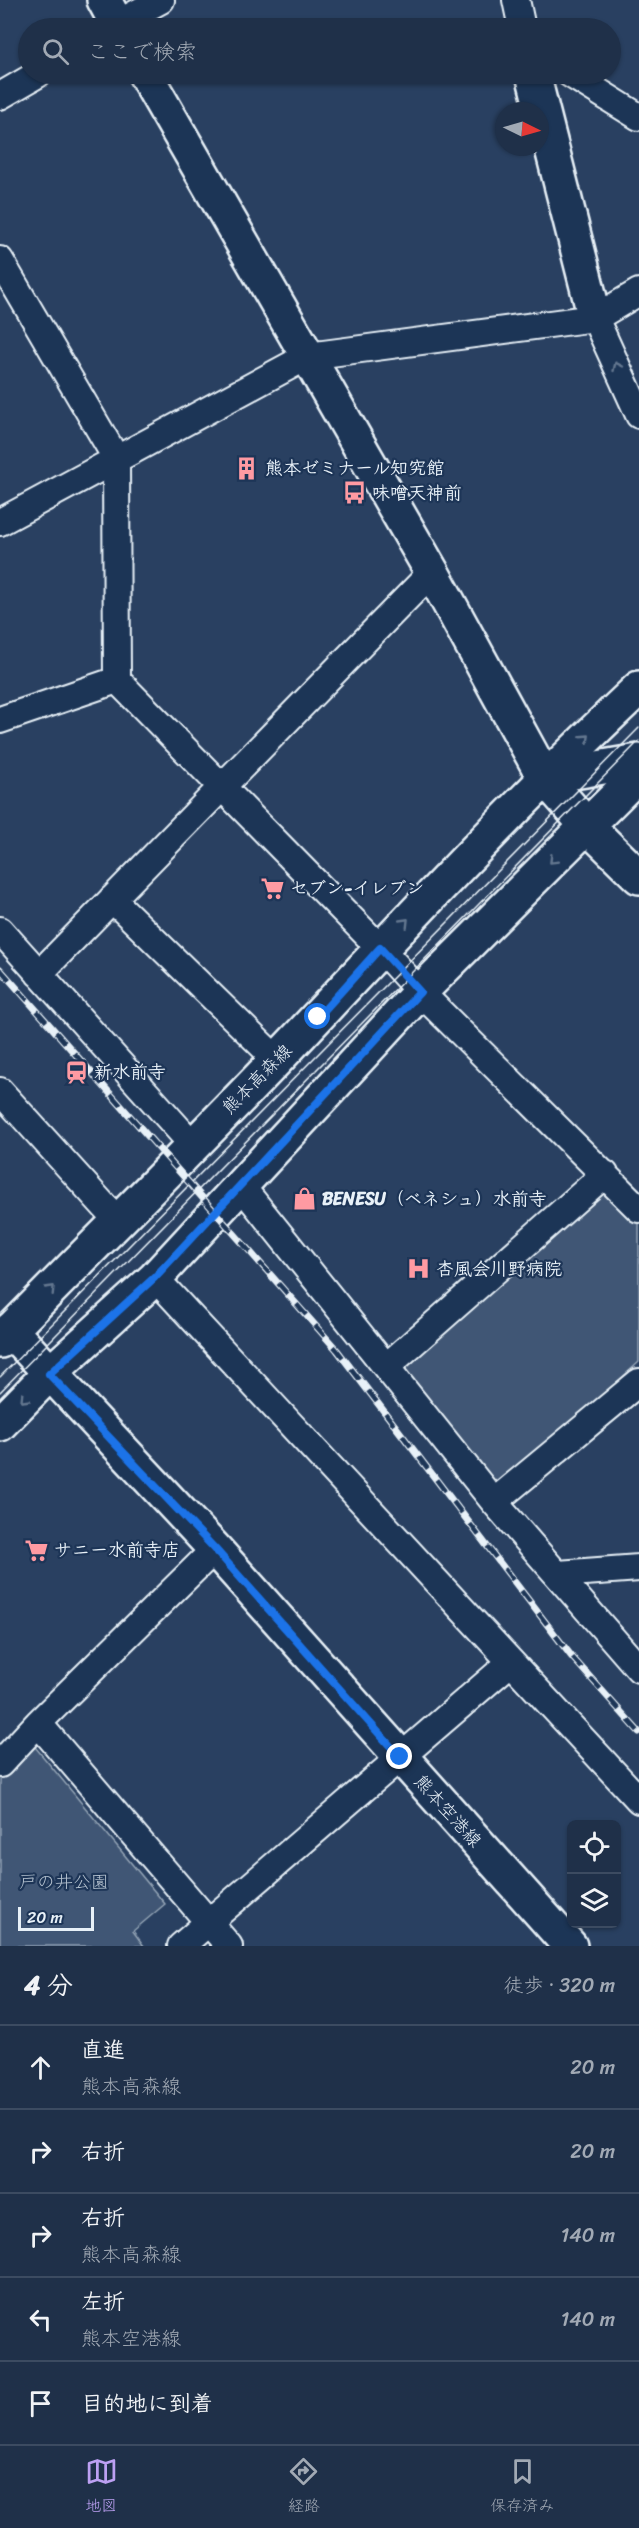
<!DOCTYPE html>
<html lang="ja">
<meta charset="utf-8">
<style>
:root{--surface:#1f3049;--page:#273850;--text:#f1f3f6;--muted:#a1a9b4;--line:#3c4b61;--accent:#bca0f2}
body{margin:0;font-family:Sriracha,"Klee One",sans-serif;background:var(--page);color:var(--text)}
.controls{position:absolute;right:18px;bottom:18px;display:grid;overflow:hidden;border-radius:9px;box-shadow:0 2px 4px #0004}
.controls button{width:54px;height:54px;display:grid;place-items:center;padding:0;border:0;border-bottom:2px solid var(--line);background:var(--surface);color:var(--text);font:30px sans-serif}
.compass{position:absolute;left:495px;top:102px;width:54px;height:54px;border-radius:50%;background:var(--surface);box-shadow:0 2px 4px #0004;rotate:95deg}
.scale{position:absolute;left:18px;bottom:15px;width:76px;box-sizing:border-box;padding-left:6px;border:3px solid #e8f1f8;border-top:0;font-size:16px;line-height:21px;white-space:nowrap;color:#e8f1f8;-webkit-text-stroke:4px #1d3557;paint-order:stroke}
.stop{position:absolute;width:18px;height:18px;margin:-14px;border:4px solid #1a73e8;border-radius:50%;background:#fff}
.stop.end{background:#1a73e8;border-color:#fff;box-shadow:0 2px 6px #0008}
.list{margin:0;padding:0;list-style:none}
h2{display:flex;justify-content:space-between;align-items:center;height:78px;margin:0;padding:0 24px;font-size:26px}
h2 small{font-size:20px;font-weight:400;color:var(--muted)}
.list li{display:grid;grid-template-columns:39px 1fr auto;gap:18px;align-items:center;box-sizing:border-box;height:84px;padding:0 24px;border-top:2px solid var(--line)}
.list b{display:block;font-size:22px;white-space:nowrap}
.list p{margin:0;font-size:20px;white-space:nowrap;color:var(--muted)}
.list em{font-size:20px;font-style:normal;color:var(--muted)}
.icon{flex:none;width:33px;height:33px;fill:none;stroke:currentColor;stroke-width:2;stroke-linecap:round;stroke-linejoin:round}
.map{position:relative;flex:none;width:639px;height:1946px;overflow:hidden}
.search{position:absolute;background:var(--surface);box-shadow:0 2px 4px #0004;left:18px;right:18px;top:18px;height:66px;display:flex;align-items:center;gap:15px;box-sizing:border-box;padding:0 21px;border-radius:33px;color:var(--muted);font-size:22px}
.sheet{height:498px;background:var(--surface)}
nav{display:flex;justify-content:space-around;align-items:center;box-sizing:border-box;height:84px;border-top:2px solid var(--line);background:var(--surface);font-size:16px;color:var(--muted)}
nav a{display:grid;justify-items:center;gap:3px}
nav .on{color:var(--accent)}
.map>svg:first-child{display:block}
</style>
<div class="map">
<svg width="639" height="1946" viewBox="0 0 639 1946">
<rect width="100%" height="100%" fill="#294061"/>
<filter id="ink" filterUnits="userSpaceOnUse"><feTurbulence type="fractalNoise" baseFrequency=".0167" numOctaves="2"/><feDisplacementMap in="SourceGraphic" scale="12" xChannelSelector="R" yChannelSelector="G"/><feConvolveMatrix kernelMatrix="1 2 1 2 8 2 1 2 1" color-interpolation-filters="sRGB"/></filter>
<g filter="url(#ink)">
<path fill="#415774" stroke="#94a4b6" stroke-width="1.5" d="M607 1187 639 1221V1362L499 1489 403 1367Z
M26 1736 165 1904 133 1931 144 1946H0V1764Z"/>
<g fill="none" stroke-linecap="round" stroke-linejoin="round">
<defs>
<path id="street" d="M516 0 522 28
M109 28 161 0
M570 74 639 117
M0 96 38 74
M0 260 116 458 117 680 380 948 420 992 639 1209
M595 318 639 415
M0 522 308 356 595 318 639 292
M0 720 117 680
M112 899 276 1059
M0 930 192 1144
M39 974 432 572
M0 1091 117 1220
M242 1187 494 1502 639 1669
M155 1278 639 1800
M386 1367 605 1174
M494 1502 639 1382
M558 1574 639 1568
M38 1723 215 1549
M0 1764 38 1723 229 1946
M181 1946 511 1662"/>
<path id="secondary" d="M104 0 119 28
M145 74 432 572 544 777 587 826 639 877
M533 74 595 318
M544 777 639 761
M10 1330 215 1549 570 1946"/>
<path id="primary" d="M0 1341C106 1232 215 1127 318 1016 423 904 527 793 639 688
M0 1424 49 1374 155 1278 420 992 639 774"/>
</defs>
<use href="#street" stroke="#e8f1f8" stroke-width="30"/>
<use href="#secondary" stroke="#e8f1f8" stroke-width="38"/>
<use href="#primary" stroke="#e8f1f8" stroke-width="38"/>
<use href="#street" stroke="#1d3557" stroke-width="26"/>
<use href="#secondary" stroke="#1d3557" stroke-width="33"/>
<use href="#primary" stroke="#1d3557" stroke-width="33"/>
<path stroke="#e8f1f8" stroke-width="1.5" d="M0 1377 639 728
M0 1392 639 741"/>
<defs>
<path id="rail" d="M0 969 337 1350 572 1657 639 1732"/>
</defs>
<use href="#rail" stroke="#e8f1f8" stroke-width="7"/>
<use href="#rail" stroke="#1d3557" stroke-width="4.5" stroke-dasharray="14" stroke-linecap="butt"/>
</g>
<defs><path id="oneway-chevron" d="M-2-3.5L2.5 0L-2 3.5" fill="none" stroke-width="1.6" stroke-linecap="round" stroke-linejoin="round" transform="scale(1.5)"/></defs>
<g stroke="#64778f">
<use href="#oneway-chevron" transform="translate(617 366) rotate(-115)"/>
<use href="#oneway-chevron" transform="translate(586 738) rotate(-43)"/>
<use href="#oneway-chevron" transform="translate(553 860) rotate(135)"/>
<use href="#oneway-chevron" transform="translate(405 922) rotate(-46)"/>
<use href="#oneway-chevron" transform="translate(51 1289) rotate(-46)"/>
<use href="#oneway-chevron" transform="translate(24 1399) rotate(134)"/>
</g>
</g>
<g fill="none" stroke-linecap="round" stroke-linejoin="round" filter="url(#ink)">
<path stroke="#1a73e8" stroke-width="8" d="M318 1017 380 948 420 992 154 1278 49 1374 215 1549 400 1757"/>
</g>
<defs>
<symbol id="building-bare" viewBox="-9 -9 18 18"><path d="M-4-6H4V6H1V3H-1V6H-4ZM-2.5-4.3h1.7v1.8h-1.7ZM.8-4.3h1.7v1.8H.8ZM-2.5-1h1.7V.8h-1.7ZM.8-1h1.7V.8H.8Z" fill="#ff9aa2" stroke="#1d3557" stroke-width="2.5" paint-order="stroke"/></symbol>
<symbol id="bus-bare" viewBox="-9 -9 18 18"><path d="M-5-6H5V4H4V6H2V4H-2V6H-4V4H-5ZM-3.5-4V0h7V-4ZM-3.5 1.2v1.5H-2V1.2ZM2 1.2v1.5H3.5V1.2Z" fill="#ff9aa2" stroke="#1d3557" stroke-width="2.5" paint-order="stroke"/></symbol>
<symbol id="supermarket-bare" viewBox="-9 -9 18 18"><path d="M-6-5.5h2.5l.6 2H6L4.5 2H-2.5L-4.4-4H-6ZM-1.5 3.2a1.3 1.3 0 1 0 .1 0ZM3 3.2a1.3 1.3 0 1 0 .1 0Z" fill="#ff9aa2" stroke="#1d3557" stroke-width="2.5" paint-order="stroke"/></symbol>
<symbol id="station-bare" viewBox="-9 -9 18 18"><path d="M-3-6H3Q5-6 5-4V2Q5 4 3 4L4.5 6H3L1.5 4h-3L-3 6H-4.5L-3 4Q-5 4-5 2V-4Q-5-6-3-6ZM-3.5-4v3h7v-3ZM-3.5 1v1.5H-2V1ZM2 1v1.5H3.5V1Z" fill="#ff9aa2" stroke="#1d3557" stroke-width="2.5" paint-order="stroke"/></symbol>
<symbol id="shop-bare" viewBox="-9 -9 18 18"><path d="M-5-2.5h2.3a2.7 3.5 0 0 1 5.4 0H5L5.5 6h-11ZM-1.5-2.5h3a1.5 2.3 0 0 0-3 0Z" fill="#ff9aa2" stroke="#1d3557" stroke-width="2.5" paint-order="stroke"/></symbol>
<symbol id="hospital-bare" viewBox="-9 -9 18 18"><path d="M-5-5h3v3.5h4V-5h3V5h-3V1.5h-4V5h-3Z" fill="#ff9aa2" stroke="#1d3557" stroke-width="2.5" paint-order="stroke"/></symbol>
</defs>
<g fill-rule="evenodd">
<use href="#building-bare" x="230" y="452" width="33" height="33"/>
<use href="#bus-bare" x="338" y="476" width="33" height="33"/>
<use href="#supermarket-bare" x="256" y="872" width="33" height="33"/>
<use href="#station-bare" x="60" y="1056" width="33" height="33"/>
<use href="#shop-bare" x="288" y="1182" width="33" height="33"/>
<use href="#hospital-bare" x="402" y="1252" width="33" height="33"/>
<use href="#supermarket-bare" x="20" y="1534" width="33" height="33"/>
</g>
<g text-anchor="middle" stroke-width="4.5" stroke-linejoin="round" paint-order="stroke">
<g font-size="18" font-weight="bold" fill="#e8f1f8" stroke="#1d3557" text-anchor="start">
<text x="265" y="474">熊本ゼミナール知究館</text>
<text x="372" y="499">味噌天神前</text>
<text x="290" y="894">セブン-イレブン</text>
<text x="94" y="1078">新水前寺</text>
<text x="322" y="1205">BENESU（ベネシュ）水前寺</text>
<text x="436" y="1275">杏風会川野病院</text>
<text x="54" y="1556">サニー水前寺店</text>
</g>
<g font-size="18" fill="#e8f1f8" stroke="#1d3557">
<text transform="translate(257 1079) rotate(-45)" y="6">熊本高森線</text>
<text transform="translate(448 1811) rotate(48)" y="6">熊本空港線</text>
</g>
<g font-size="18" fill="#b6c3d0" stroke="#1d3557">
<text x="64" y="1888">戸の井公園</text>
</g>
</g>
</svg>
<div class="controls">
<button><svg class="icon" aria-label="locate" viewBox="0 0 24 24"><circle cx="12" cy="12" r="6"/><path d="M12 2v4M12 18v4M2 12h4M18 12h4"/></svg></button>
<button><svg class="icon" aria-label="layers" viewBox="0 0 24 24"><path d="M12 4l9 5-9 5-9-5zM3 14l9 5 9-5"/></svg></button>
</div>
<svg class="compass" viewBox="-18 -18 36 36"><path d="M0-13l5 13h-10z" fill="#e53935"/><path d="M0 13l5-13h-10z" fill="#a1a9b4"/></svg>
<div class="scale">20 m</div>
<div class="stop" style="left:318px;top:1017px"></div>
<div class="stop end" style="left:400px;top:1757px"></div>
<div class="search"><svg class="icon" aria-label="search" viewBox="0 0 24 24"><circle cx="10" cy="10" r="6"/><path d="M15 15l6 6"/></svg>ここで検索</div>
</div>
<section class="sheet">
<h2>4 分<small>徒歩 · 320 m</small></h2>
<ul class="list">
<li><svg class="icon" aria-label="ahead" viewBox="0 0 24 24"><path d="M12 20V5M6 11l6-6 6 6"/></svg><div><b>直進</b><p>熊本高森線</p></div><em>20 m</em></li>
<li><svg class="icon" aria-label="right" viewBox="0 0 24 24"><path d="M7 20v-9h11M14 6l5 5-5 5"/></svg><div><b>右折</b></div><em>20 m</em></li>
<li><svg class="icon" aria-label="right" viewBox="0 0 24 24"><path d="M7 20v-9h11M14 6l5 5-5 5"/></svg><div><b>右折</b><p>熊本高森線</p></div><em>140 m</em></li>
<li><svg class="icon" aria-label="left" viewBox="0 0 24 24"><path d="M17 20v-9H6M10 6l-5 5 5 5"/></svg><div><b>左折</b><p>熊本空港線</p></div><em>140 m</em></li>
<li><svg class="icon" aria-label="arrive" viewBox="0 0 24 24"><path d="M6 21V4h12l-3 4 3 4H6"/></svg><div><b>目的地に到着</b></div></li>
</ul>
</section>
<nav>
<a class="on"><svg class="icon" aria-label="map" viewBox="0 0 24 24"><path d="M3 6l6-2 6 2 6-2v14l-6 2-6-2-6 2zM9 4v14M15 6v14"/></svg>地図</a>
<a><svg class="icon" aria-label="directions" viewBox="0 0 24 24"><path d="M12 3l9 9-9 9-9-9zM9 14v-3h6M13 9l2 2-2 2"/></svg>経路</a>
<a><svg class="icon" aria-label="saved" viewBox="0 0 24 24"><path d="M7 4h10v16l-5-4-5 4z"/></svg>保存済み</a>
</nav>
